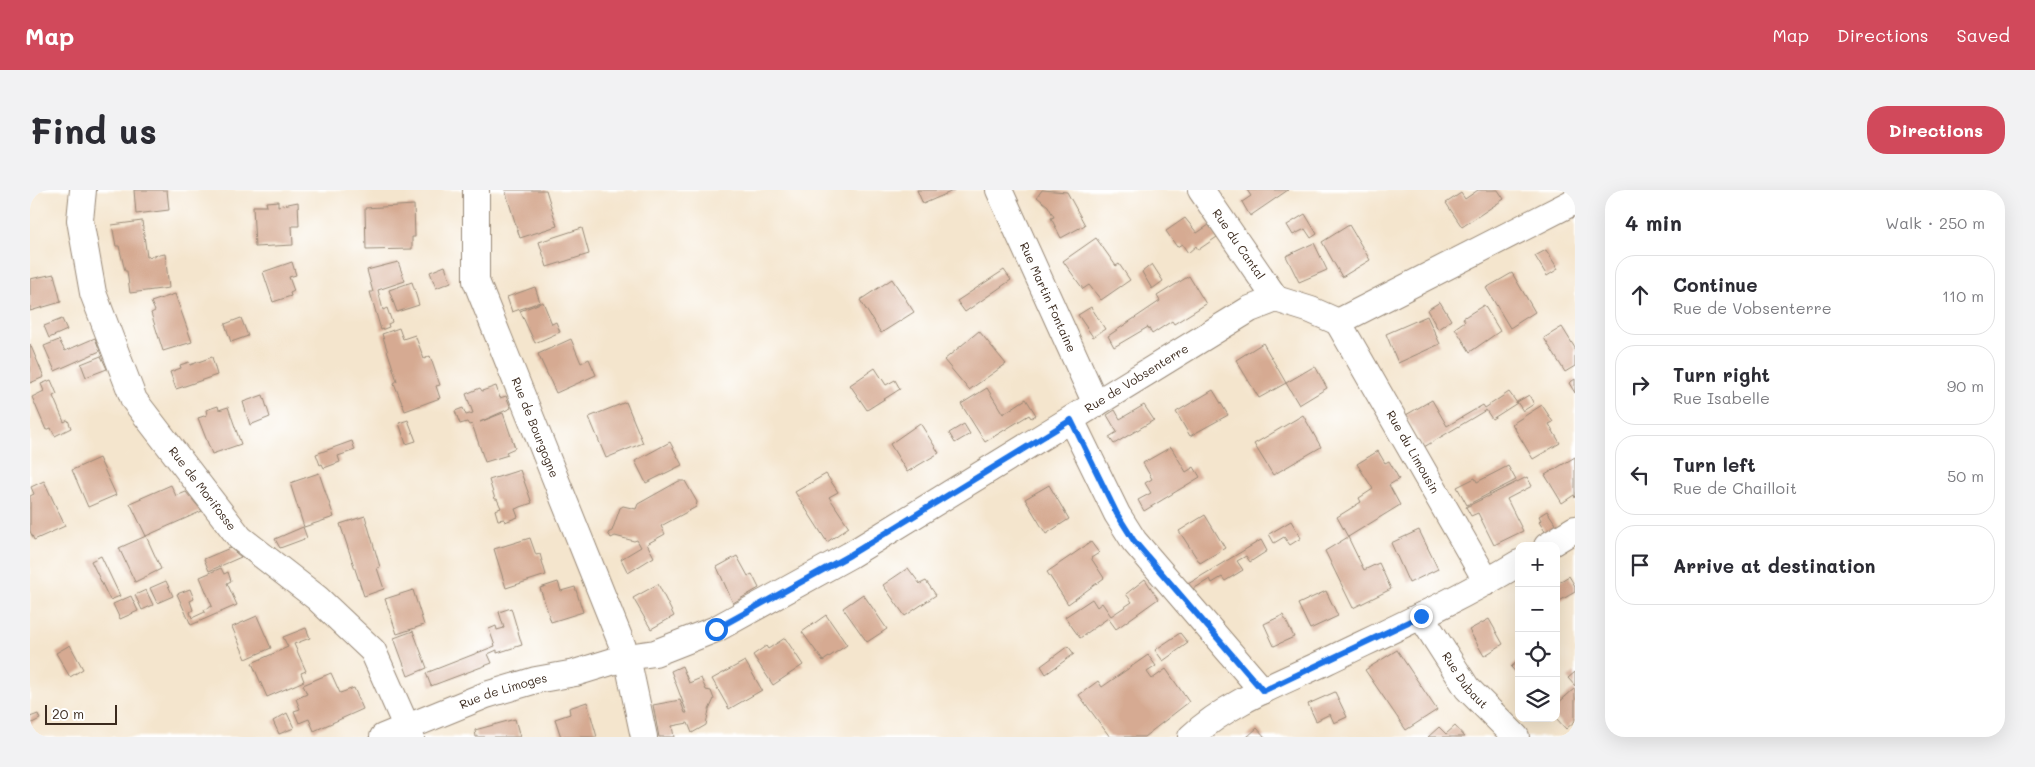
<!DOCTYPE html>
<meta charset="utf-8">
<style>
:root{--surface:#fff;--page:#f2f2f3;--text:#2b2b33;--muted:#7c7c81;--line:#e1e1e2;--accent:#d1495b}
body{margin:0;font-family:Mali,sans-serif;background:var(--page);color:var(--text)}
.controls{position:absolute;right:15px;bottom:15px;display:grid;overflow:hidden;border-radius:10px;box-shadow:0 5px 20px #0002}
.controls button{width:45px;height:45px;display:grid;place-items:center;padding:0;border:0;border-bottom:1px solid var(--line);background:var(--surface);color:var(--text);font:25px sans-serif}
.scale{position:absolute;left:15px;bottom:12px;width:72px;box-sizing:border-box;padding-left:5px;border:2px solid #3b2a1e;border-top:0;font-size:14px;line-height:18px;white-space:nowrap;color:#3b2a1e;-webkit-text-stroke:4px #fff;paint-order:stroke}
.stop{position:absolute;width:15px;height:15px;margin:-11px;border:4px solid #1a73e8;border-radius:50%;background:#fff}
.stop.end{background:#1a73e8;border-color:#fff;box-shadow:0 1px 5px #0008}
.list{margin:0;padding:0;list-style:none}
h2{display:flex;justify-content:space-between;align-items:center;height:65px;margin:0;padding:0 20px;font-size:21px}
h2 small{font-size:16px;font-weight:400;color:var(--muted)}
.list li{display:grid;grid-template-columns:32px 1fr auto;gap:15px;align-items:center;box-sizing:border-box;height:80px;margin:0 10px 10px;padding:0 10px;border:1px solid var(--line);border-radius:20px}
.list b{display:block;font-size:19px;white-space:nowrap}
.list p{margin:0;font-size:16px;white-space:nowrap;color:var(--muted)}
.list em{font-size:16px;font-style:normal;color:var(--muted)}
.icon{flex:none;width:28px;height:28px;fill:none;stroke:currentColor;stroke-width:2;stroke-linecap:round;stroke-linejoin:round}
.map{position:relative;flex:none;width:1545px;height:547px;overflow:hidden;border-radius:20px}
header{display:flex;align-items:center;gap:30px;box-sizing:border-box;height:70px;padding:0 25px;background:var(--accent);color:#fff}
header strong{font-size:24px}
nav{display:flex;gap:28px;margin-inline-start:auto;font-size:18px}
.intro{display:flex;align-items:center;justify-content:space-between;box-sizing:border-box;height:120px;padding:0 30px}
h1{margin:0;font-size:35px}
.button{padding:12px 22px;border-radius:20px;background:var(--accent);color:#fff;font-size:18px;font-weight:700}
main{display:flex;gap:30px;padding:0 30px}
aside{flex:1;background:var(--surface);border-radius:20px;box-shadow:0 5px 20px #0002}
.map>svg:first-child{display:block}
</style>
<header>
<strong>Map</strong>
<nav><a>Map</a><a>Directions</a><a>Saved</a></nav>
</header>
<div class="intro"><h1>Find us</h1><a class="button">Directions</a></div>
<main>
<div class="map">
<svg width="1545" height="547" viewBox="0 0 1545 547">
<rect width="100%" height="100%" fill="#fff"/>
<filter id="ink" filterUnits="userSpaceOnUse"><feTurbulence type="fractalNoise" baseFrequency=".02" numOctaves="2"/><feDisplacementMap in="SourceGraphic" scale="10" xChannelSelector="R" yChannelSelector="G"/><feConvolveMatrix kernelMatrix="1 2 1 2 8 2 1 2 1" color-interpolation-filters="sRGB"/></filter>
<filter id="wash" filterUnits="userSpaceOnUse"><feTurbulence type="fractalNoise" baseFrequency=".0096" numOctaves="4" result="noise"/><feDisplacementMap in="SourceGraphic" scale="20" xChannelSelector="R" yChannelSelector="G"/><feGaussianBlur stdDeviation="1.12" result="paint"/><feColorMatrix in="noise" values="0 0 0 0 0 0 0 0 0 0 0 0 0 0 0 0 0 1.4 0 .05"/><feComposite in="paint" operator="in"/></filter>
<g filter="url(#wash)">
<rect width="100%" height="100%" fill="#f4e5cd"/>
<g id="blocks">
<path fill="#d6aa92" d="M104 0H137L139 20 106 24Z
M475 0H516L527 36 490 48Z
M887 0H925L893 14Z
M1012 0 1037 2 1055 35 1031 48 1021 28 1024 27 1018 16 1007 7Z
M1217 0H1258L1220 26 1212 12 1221 6Z
M1448 0H1468L1474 9 1432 37 1416 13 1431 3 1435 9Z
M248 11V16L268 12 269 36H262L263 55 225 57 223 16H237L236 12Z
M384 15 385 47H382V59L336 60 335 18Z
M1275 24 1287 44 1281 48 1275 39 1263 45 1257 35Z
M1155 28 1167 43 1179 35 1187 47 1168 60 1166 56 1158 63 1152 54 1147 57 1136 41Z
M112 31 117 67 135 64 139 98 100 103 97 81H95L89 56H86L82 35Z
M1319 35 1340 70 1312 87 1292 52Z
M552 38 559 64 517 77 509 52Z
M1066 48 1086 76 1089 74 1100 90 1071 110 1059 95 1053 99 1033 71Z
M1284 53 1297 80 1269 92 1256 66Z
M1516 60 1528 79 1517 86 1505 66Z
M262 72 266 85 259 87 264 101 260 103 261 106 243 112 233 82Z
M368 72 375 91 348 100 353 120 357 118 362 132 358 134 359 137 351 140 340 102H343L337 80Z
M1122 74 1133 91 1122 99 1112 82Z
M415 76 421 92 406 98 400 82Z
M974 80 981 90 935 122 927 111Z
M1482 83 1505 122 1480 138 1456 98Z
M24 84 31 112 0 121V89Z
M1159 86 1176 114 1144 134 1142 131 1122 144 1118 137 1084 157 1078 146 1130 111 1127 106Z
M862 89 884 122 851 143 830 110Z
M382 92 389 115 367 122 359 100Z
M505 97 510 112 482 122 477 107Z
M145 104 162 152 133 161 121 123 125 121 121 112Z
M513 112 522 134 526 132 530 142 505 153 490 121Z
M1410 112 1421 130 1408 139 1397 120Z
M1454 115 1470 141 1440 162 1425 138 1435 131 1433 128Z
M1061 117 1075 139 1063 147 1048 125Z
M1397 126 1410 154 1368 173 1356 144Z
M211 128 218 146 201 152 195 134Z
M32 129 37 140 19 148 14 136Z
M1532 137 1545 158V176L1535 182 1514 148Z
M369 138 373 149 385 145 394 169 400 166 410 195 406 196 410 208 375 221 364 193 367 191 352 144Z
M949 141 976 174 939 200 914 170Z
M65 148 70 161 25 181 14 156 29 150 35 161Z
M541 149 551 173 559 169 566 185 526 203 508 164Z
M1233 153 1256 193 1229 208 1206 170Z
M0 154 14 187 0 193Z
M71 166 77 179 56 187 51 174Z
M182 167 187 185 146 199 140 182 151 178 150 175 159 172 160 175Z
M1285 176 1297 198 1269 215 1256 193Z
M845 178 856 195 865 190 870 199 837 220 820 195Z
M1545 189V203L1539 193Z
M21 190 27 204 23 206 34 232 38 230 41 238 25 246 21 238 16 240 2 207 14 201 11 194Z
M466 196 470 208 476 206 481 218 450 232 473 223 485 258 476 262 478 265 455 272 442 234 439 235 437 232 430 234 425 221 433 218 436 225 443 223 436 204 450 198 452 201Z
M957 198 973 224 996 209 1006 225 1001 228 999 225 955 252 931 214Z
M1183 200 1198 225 1160 246 1146 222Z
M1479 202 1487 213 1462 229 1456 220 1394 257 1376 225 1402 210 1417 236 1453 215 1455 218Z
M233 205 240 227 220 235 213 212Z
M1499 205 1504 214 1493 221 1487 212Z
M596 212 613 253 576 268 559 227Z
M1114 215 1124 230 1084 254 1079 247 1087 242 1077 225 1085 220 1090 229Z
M1512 215 1523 232 1519 234 1530 253 1503 269 1482 234Z
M188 216 189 220 198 217 211 254 182 264 168 228 177 225 176 220Z
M1273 225 1291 257 1243 285 1224 254Z
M378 230 386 251 376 254 369 233Z
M890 233 909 263 877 282 860 254Z
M934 234 940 244 925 253 919 243Z
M322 251 325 260 308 266 310 272 294 278 292 274 290 275 286 264Z
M640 252 652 275 616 293 605 271Z
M1141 257 1156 282 1164 277 1170 287 1114 321 1108 310 1121 303 1115 293 1122 289 1113 273Z
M1348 261 1355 273 1359 271 1369 289 1359 295 1370 315 1318 347 1307 327 1331 312 1329 308 1343 299 1327 274Z
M1545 267V308L1544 305 1532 313 1515 285Z
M69 268 86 305 58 317 42 280Z
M1478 276 1486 290 1437 315 1427 297 1445 288 1447 292Z
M490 280 502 313 485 319 488 327 475 332 474 329 468 330 465 320 471 318 467 309H465L459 290Z
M289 283 304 327 274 337 260 293Z
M796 284 808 302 799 307 819 337 797 352 765 302Z
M1497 287 1502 296 1477 309 1493 341 1464 355 1448 323 1441 326 1436 317Z
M14 291 35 336 4 350 0 341V306L4 304 1 297Z
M649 291H655L667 312 666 317 631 336 635 344 617 354 624 367 598 383 591 369 611 357 607 350 604 351 585 346 581 348 578 343 582 341 590 318 593 316 606 319 608 314Z
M141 295 146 306 156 302 172 321 116 346 100 313Z
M1019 295 1039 329 1016 344 995 309Z
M1517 321 1527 336 1516 343 1509 332 1511 330 1509 326Z
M1175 325 1195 358 1170 373 1149 341Z
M335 326 350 377 347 378 354 399 334 406 310 334Z
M1261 331 1271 348 1260 355 1254 347 1244 353 1239 344Z
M273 337 277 348 250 358 245 349Z
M1389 340 1408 379 1379 393 1361 353Z
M116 346 131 379 105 392 89 358Z
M1318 347 1334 380 1349 373 1361 399 1323 418 1295 361Z
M500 348 506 365 510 364 516 385 476 398 464 359Z
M1231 350 1237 361 1220 372 1216 366 1207 371 1213 380 1195 391 1192 387 1182 393 1180 389 1163 399 1158 394Z
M1061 352 1069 363 1061 368 1074 388 1038 414 1017 382Z
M200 358 211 367 179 381 174 369Z
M71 366 90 406 80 410 61 371Z
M707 366 718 386 722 384 729 398 703 413 687 377Z
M191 378 194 384 198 382 201 391 197 393 207 415 161 435 147 404 160 399 164 409 160 411 163 420 160 422 162 428 175 422 174 420 182 416 170 387Z
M878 378 890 394 896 391 906 405 875 426 853 395Z
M1539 386 1545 396V402L1526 413V394Z
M1115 389 1128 409 1086 439 1078 428 1050 448 1035 427 1062 409 1067 417 1072 413 1081 426 1102 412 1096 404Z
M136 391 143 406 127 413 120 398Z
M528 392 531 401 545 397 553 422 521 432 510 398Z
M628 394 644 426 621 439 603 408Z
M116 400 123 415 112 420 105 405Z
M383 400 394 435 367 444 355 409Z
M1296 401 1308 426 1280 439 1268 414Z
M833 404 857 439 837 452 813 418Z
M101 406 108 421 90 429 83 414Z
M481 418 492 455 467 463V460L458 464 462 473 401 496 396 483 465 456 459 439 466 436 467 440 474 438 469 422Z
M796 425 817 455 793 471 772 442Z
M1253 425 1264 447 1244 456 1234 434Z
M227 426 241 458 216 469 202 437Z
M1459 429 1473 454 1454 466 1439 440Z
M276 438 280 448 264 454 276 481 271 483 274 491 237 507 222 473 258 457 253 447Z
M383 441 397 478 378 486 364 448Z
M1150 443 1158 453 1133 471 1125 460Z
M755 448 773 475 743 495 723 465 736 456 738 459Z
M40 455 53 479 40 487 26 463Z
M1038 456 1044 464 1016 484 1011 476Z
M1367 460 1407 520 1376 540 1335 480Z
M1118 465 1126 476 1117 482 1122 489 1136 479 1159 512 1114 547H1080L1049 505 1068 491 1072 497Z
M1489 470V486L1481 477Z
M715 471 732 500 699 519 682 489Z
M652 476 659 493 671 488 676 500 681 501 684 509 679 520 676 535 662 543 658 533 642 536 644 547H629L623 515 650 510 655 523H657L641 481Z
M1545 482V496L1538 488Z
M301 483 310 503 324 498 333 519 284 541 279 529 269 533 264 521 270 519 266 509 277 504 273 495Z
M1545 498V531L1536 539 1526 528V515Z
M1305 502 1317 527 1304 533 1300 524 1286 531 1278 514Z
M557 512 567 547H531L525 529 540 524 539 518Z
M257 523 264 538 249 544 243 531Z
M8 524 10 529 0 534V527Z
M485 529 490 547H446L445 540Z
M1425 536 1435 547H1398L1409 537 1416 544Z
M1227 538 1235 547H1217Z"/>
</g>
</g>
<g filter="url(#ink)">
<use href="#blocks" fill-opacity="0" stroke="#988876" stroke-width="1"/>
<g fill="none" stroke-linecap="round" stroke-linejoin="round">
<defs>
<g id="minor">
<path id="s1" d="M53 0 50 30 63 103 104 210 210 348 287 408 343 461 381 547"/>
<path id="s2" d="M446 0V91L597 467 614 547"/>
<path id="s3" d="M969 0 1066 214"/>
<path id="s4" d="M1171 0 1246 109"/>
<path id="s5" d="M1308 132 1457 392"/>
<path d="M1041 230 1087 324 1104 351 1233 501"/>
<path d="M1517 356 1545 339"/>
<path id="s6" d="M1391 426 1437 498 1486 547"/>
<path id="s7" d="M353 547 456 505 506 490 545 483 597 467 625 463 686 439 820 365 1220 119 1246 109 1281 120 1308 132 1545 11"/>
<path d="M1161 547C1197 513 1248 494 1293 473 1359 441 1426 411 1489 373"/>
</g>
</defs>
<use href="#minor" stroke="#988876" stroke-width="28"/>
<use href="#minor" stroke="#fff" stroke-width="26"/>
</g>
</g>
<g fill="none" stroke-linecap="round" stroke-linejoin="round" filter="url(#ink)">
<path stroke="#1a73e8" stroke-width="6" d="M686 439 820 365 1041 230 1087 324 1104 351 1233 501 1391 426"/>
</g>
<g text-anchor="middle" stroke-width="4" stroke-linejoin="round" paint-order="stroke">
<g font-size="12" fill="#3b2a1e" stroke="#fff">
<text dy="4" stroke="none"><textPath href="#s4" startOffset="66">Rue du Cantal</textPath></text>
<text dy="4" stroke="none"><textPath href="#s3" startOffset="118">Rue Martin Fontaine</textPath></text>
<text dy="4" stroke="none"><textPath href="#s7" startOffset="841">Rue de Vobsenterre</textPath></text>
<text dy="4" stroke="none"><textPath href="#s2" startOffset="249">Rue de Bourgogne</textPath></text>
<text dy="4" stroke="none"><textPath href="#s5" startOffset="150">Rue du Limousin</textPath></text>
<text dy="4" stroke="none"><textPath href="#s1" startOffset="331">Rue de Morifosse</textPath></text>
<text dy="4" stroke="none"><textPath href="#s6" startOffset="78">Rue Dubaut</textPath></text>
<text dy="4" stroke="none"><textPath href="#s7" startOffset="129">Rue de Limoges</textPath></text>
</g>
</g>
</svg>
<div class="controls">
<button>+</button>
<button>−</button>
<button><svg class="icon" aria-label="locate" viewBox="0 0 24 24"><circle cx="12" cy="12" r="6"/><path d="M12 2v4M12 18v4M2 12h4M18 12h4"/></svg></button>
<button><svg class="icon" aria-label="layers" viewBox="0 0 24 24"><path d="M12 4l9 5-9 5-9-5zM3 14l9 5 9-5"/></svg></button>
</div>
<div class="scale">20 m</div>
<div class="stop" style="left:686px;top:439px"></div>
<div class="stop end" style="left:1391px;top:426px"></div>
</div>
<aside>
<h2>4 min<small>Walk · 250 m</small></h2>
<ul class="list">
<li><svg class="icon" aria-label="ahead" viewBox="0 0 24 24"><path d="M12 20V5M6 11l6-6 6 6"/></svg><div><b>Continue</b><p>Rue de Vobsenterre</p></div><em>110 m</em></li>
<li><svg class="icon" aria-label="right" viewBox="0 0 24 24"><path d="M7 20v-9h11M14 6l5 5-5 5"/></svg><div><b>Turn right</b><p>Rue Isabelle</p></div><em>90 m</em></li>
<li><svg class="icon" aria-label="left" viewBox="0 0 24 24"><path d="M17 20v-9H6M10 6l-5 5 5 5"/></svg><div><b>Turn left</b><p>Rue de Chailloit</p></div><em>50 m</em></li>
<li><svg class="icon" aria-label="arrive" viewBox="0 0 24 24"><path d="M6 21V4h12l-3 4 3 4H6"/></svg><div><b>Arrive at destination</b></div></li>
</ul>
</aside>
</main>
